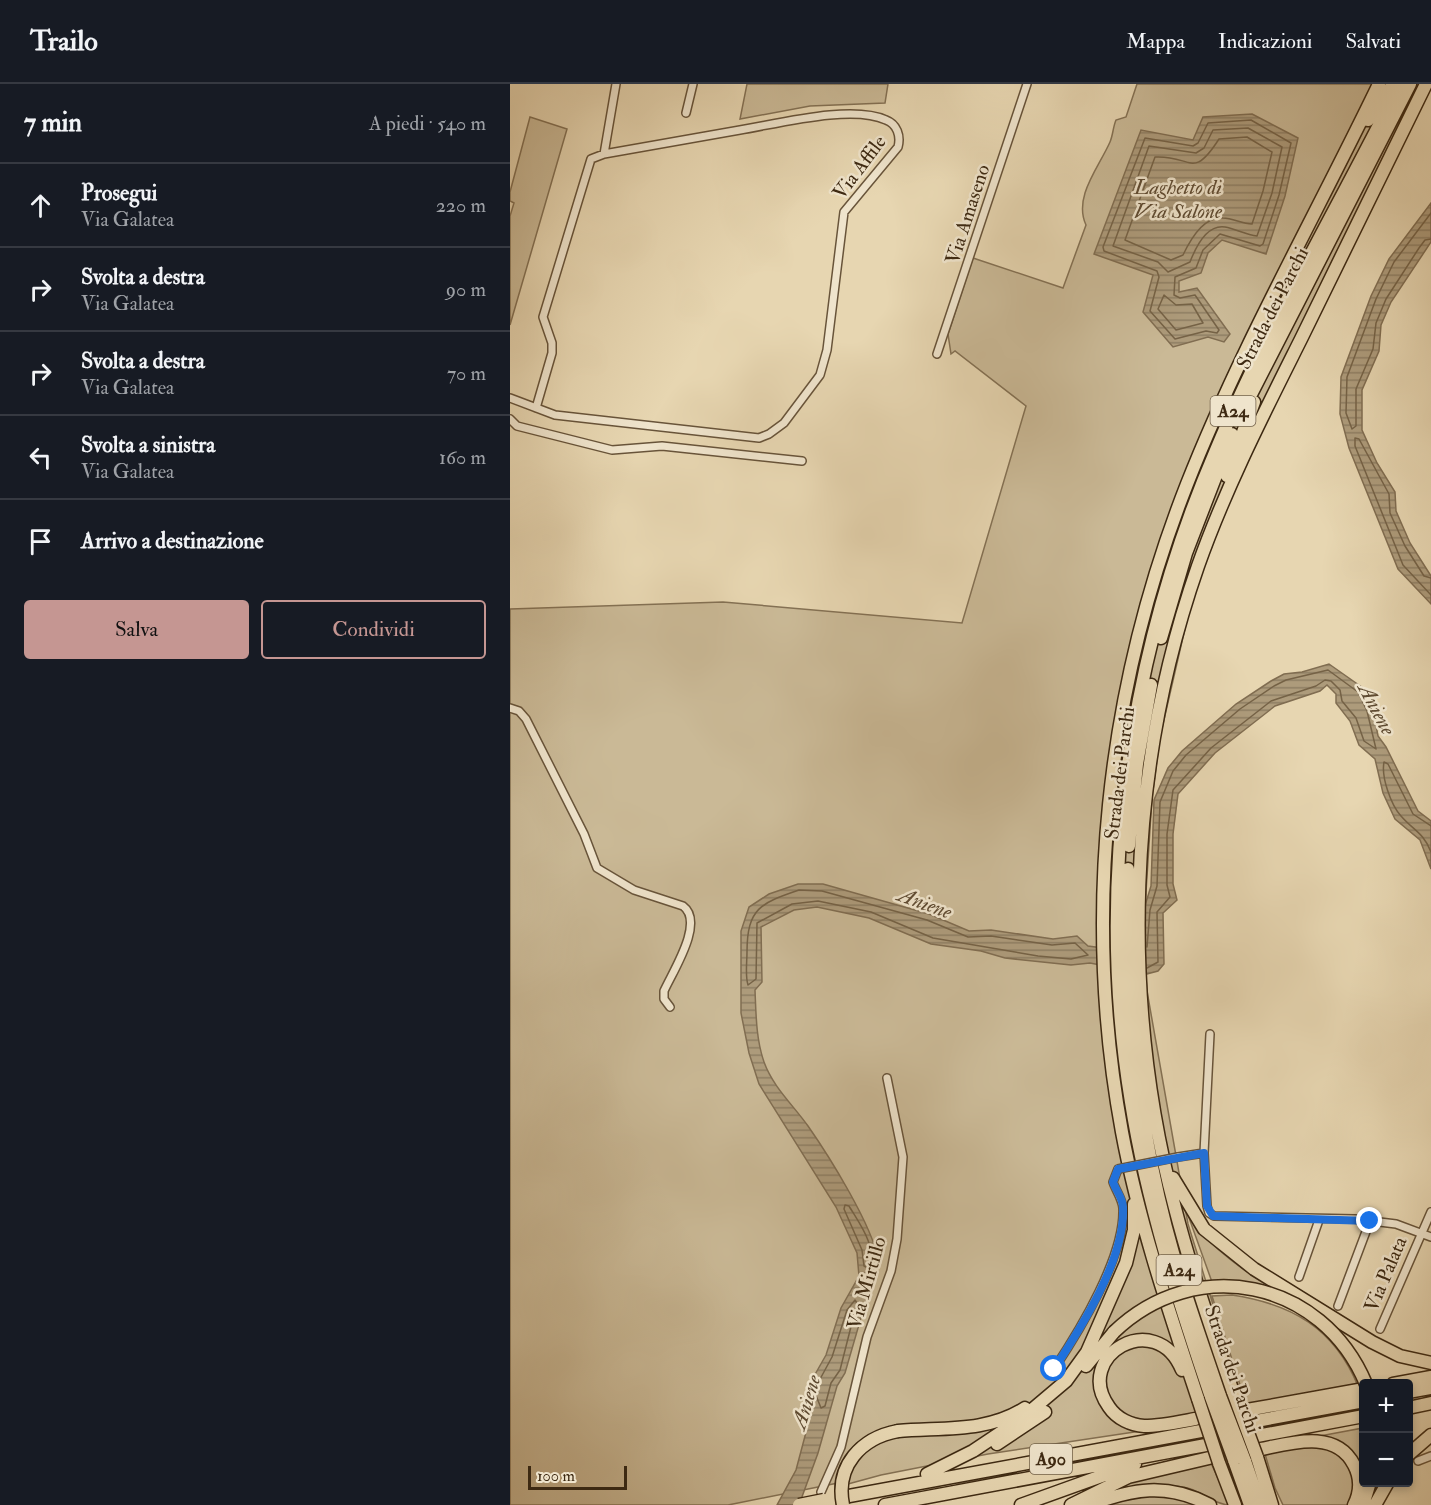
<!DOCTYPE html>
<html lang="it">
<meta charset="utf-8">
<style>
:root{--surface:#171b24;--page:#20242c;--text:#f1f3f6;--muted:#9ea1a6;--line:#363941;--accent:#c59692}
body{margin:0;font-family:"IM FELL Double Pica",serif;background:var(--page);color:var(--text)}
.controls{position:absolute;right:18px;bottom:18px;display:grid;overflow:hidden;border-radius:6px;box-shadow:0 3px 9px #0003}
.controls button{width:54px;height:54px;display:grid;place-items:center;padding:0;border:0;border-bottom:2px solid var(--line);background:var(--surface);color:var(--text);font:30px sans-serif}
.scale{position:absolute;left:18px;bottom:15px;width:99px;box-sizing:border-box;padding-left:6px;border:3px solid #3d2912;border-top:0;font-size:16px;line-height:21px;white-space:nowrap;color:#3d2912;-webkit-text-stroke:4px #efe4cc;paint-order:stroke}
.stop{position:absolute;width:18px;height:18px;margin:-14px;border:4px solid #1a73e8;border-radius:50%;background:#fff}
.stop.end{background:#1a73e8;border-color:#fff;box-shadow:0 2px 6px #0008}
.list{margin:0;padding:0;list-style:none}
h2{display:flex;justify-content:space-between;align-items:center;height:78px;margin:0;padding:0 24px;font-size:26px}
h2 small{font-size:20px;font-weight:400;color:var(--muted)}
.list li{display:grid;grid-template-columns:39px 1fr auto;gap:18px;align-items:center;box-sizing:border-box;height:84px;padding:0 24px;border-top:2px solid var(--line)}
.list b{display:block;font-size:22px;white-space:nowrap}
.list p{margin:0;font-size:20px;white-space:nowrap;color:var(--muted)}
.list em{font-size:20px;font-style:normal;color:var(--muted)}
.actions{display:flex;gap:12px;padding:18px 24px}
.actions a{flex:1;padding:14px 0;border:2px solid var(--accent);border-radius:6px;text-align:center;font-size:21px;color:var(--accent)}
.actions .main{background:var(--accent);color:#111}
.icon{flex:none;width:33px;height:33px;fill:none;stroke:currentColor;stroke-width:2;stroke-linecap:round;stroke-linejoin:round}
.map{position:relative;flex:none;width:921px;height:1421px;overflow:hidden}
header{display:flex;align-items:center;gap:36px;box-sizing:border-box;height:84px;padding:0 30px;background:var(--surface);border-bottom:2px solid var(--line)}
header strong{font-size:28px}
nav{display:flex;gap:33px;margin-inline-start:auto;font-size:21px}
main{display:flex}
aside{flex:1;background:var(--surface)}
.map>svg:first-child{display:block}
</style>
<header>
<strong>Trailo</strong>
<nav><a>Mappa</a><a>Indicazioni</a><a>Salvati</a></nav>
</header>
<main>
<aside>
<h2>7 min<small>A piedi · 540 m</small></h2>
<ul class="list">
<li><svg class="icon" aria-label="ahead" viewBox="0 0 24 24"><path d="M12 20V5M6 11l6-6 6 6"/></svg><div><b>Prosegui</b><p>Via Galatea</p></div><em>220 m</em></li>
<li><svg class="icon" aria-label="right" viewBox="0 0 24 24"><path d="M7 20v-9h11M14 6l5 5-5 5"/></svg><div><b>Svolta a destra</b><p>Via Galatea</p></div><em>90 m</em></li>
<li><svg class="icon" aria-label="right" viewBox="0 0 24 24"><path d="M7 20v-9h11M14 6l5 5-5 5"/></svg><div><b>Svolta a destra</b><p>Via Galatea</p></div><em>70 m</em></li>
<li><svg class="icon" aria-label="left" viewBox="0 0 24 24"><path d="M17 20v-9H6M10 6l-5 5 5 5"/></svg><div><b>Svolta a sinistra</b><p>Via Galatea</p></div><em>160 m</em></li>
<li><svg class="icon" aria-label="arrive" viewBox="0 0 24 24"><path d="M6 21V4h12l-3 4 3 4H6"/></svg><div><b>Arrivo a destinazione</b></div></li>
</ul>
<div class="actions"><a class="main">Salva</a><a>Condividi</a></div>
</aside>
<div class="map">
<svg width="921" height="1421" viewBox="0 0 921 1421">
<defs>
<pattern id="water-rules" width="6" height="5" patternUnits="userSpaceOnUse" patternTransform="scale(1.5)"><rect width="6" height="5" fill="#ad9b7b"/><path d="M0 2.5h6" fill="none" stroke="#8e7e63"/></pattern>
</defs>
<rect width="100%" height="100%" fill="#e7d6b1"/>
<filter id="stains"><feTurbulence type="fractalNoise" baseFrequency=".00333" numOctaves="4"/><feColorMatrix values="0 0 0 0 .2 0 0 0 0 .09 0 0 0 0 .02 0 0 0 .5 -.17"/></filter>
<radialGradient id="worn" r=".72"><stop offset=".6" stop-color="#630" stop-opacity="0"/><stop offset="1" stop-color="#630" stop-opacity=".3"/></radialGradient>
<path fill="#cab996" stroke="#847154" stroke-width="1.5" d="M237 0H378L375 19 300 22 230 35Z
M627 0H920L871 96 721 412 682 514 650 653 642 714 633 855 637 907 678 1140 734 1320 685 1330 631 1347 478 1370 371 1391 338 1400V1397L218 1421H0V525L213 518 452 539 516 322 445 267 441 270 438 250 463 174 553 204 576 141C563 113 589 83 600 58 603 51 603 43 606 36L616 33Z
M20 33 57 45 0 241V132L4 119 0 117V108Z
M678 1131C702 1166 736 1189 773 1210L702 1198Z
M722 1211C782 1220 824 1244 848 1302L736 1320 702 1212Z
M853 1344 854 1398 846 1374 799 1354Z
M810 1361 835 1373 846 1399 839 1421H773L765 1404 755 1370 792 1362Z
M701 1379 720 1421C704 1421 690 1405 673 1403 641 1397 607 1410 576 1417L631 1393Z
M647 1410 695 1421H590Z"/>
<path fill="url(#water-rules)" stroke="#806d51" stroke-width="1.5" d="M742 30 788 54 775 112 756 170 712 156 698 169 691 189 669 197V208L687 204 720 250 714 258 698 253 663 263 633 228 643 191 584 170 631 46 683 56 693 33Z
M921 119V158L881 218 871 241 869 267 852 306V346L867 379 885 408 886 427 900 459 921 492V520L888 485 839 364 830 330 831 293 861 212 879 175Z
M819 580 853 604 863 626 868 652 876 663 908 727 921 737V785L910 756 885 735 873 709 865 675 849 661 840 637 826 619V610L817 601 810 607 765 622 705 669 668 710 663 750V800L667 816 653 829 654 880 648 887 637 890 580 879 561 881 495 874 471 867 421 860 359 834 307 823 284 826 251 843 252 898 245 906C246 930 246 955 254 978 263 1003 283 1021 298 1042 319 1072 362 1141 368 1175L335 1289 327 1302 308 1369 289 1421H267L286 1386 303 1322 299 1309 303 1294 316 1271 331 1224 349 1192 347 1169 326 1123 249 1000 239 969 231 929V847L239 823 259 810 288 800H313L419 830 459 847 481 846 543 855 567 852 578 862 630 869 634 825 641 802 644 716 658 684 672 667 726 620 761 597 774 590 792 588Z"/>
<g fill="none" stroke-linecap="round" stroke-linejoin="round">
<path stroke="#756246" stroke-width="1.5" d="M741 36 781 59 769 111 753 160 750 162 710 150 693 166 686 184 665 193 664 211 670 214 685 211 709 246 707 249 696 247 665 255 640 227 649 193 647 187 594 167 593 163 635 54 683 62 688 59 698 39Z
M738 44 772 63 762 109 747 152C736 151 726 145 715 143 696 140 685 165 680 178L658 188 648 178 603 162 639 62 686 69 694 64 703 46Z
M737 53 762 68 753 107 742 140C732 140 723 134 713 134 693 132 680 156 673 171L661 176 615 156 645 73C682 71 682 97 709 55Z
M921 129 884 178 866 215 837 293 836 329 842 345 846 342V305L863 265 866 239 876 215 909 164 915 156 921 155
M654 211 666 221 682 220 693 239 666 246 648 225Z
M921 494 914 492 895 462 880 429 879 410 849 355 845 354V362L893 481 921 511
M921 742 903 730 878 680 874 678C871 693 881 721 891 732 904 747 913 748 921 768
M289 806 312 807 417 836 458 853 481 852 542 861 565 859 578 871 561 875 528 872 423 854 361 828 308 817 282 820 247 839 246 895 238 901C235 892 237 878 237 868 237 824 251 819 289 806Z
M637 863 640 826 647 802 650 718 663 687 676 671 730 625 764 602 776 596 818 586 848 608 857 627 866 665 854 657 846 634 832 617 830 606 821 597 815 596 806 602 761 617 701 664 663 706 657 750V801L660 813 647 828 648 878 637 884
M335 1121 339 1122C349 1139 369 1165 358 1184L354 1182 352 1166 334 1125Z
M345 1216 347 1219 330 1286 321 1299 315 1322 311 1324 305 1309 309 1297 322 1273 337 1226Z"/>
<defs>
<path id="minor" d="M176 29 183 0
M94 70 106 0
M427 270 517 0
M0 314 45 331 249 354 259 350 274 339 310 291 317 266 334 128 388 63C391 52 387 40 376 36 342 20 267 40 230 46 185 54 140 62 94 70L81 75 33 233 42 259V269L26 324
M0 335 7 342 102 366 152 362 292 377
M0 624 9 627 16 635 74 750 87 784 124 806 173 822C195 838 163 887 154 907V915L160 923
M694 1069 700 950
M668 1073 694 1069 697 1122 699 1129 704 1132 845 1135 886 1140 921 1153
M789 1193 809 1136
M828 1222 860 1137
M870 1245 921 1128
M544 1285C570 1246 615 1172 613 1124 612 1114 606 1107 603 1098L608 1085
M908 1377 921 1372
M311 1408 331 1363 357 1253 381 1187 387 1155 393 1073 377 994"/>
<path id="motorway" d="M858 36 883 0
M733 326 900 0
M717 392 744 318
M651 554 676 469 722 350
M619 762 627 680 641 601
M618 785C615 915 627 1044 663 1169 677 1217 694 1264 710 1312
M663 1094 694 1145 744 1185 862 1258 890 1272 921 1279
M576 1282 604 1248
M672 1286C646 1223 562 1272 599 1323 607 1335 621 1341 634 1342 651 1342 669 1338 685 1335
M883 1300 921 1293
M723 1308C702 1247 681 1186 665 1124 610 916 617 685 688 482 716 403 754 329 791 255 832 170 874 85 916 0
M898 1308 921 1304
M701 1313C668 1216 637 1119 621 1018 585 800 619 568 706 366 759 240 829 122 890 0
M688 1315C659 1227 629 1139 612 1048 572 831 596 606 677 400 731 263 805 133 869 0
M898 1324 921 1319
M737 1326 854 1305
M741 1338 854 1317
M388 1347C432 1343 476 1349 515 1324
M747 1352 854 1332
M487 1360 535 1328
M751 1365C781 1359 826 1345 844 1381 851 1394 851 1407 844 1421
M898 1371 921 1351
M747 1373 762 1421
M724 1376 740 1421
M735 1377 750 1421
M709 1379 725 1421
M417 1390 463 1367 511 1335 556 1297 577 1268 616 1179 624 1146V1120
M339 1412 691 1347
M375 1421 696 1361
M511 1421 625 1380
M561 1421 618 1393 699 1374
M578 1421C623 1405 656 1398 700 1421
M853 1421 860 1398
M865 1421 878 1398"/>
</defs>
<use href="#minor" stroke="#68543a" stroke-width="10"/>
<use href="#motorway" stroke="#3d2912" stroke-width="15"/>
<use href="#minor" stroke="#efe4cc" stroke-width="7"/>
<use href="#motorway" stroke="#e7d6b1" stroke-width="12"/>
<defs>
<path id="minor-bridge" d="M608 1085 668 1073"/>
<path id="motorway-bridge" d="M604 1248C685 1170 812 1195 856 1300
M723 1308 747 1373
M710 1312 735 1377
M701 1313 724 1376
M688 1315 709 1379
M289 1421 314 1416
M333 1421C325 1382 351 1354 388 1347"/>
</defs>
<use href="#minor-bridge" stroke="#68543a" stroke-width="10" stroke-linecap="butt"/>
<use href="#motorway-bridge" stroke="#3d2912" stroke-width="15" stroke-linecap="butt"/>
<use href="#minor-bridge" stroke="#efe4cc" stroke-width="7"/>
<use href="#motorway-bridge" stroke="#e7d6b1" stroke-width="12"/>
</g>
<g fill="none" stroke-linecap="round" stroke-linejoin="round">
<path stroke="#1a73e8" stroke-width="8" d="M544 1285C571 1244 615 1175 613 1124 613 1114 606 1107 603 1098L608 1085 694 1069 697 1122 703 1132 860 1137"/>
</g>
<g text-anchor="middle" stroke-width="5" stroke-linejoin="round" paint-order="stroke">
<g fill="#efe4cc" stroke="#72614a" stroke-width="1.5">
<rect x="700.5" y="312" width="45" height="30" rx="4.5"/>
<rect x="646.5" y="1171" width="45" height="30" rx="4.5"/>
<rect x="520" y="1360" width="42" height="30" rx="4.5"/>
</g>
<g font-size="18" font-weight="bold" fill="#3d2912">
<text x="723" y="333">A24</text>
<text x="669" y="1192">A24</text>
<text x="541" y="1381">A90</text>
</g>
<g font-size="20" fill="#3d2912" stroke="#efe4cc">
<text transform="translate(349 83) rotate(-53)" y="7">Via Affile</text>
<text transform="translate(457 130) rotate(-72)" y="7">Via Amaseno</text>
<text transform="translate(762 224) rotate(-63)" y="7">Strada dei Parchi</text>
<text transform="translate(609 689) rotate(-83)" y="7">Strada dei Parchi</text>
<text transform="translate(875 1190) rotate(-67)" y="7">Via Palata</text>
<text transform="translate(356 1199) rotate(-74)" y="7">Via Mirtillo</text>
<text transform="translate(723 1285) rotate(71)" y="7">Strada dei Parchi</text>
</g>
<g font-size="21" font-style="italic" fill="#5f4b32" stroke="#efe4cc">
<text x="668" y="110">Laghetto di<tspan x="668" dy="24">Via Salone</tspan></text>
<text transform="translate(867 625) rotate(62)" y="7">Aniene</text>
<text transform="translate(415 819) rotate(20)" y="7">Aniene</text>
<text transform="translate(296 1318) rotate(-73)" y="7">Aniene</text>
</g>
</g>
<rect width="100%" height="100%" filter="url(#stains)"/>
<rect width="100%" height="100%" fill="url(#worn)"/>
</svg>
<div class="controls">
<button>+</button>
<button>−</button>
</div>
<div class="scale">100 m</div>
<div class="stop" style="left:544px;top:1285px"></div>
<div class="stop end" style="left:860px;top:1137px"></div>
</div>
</main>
